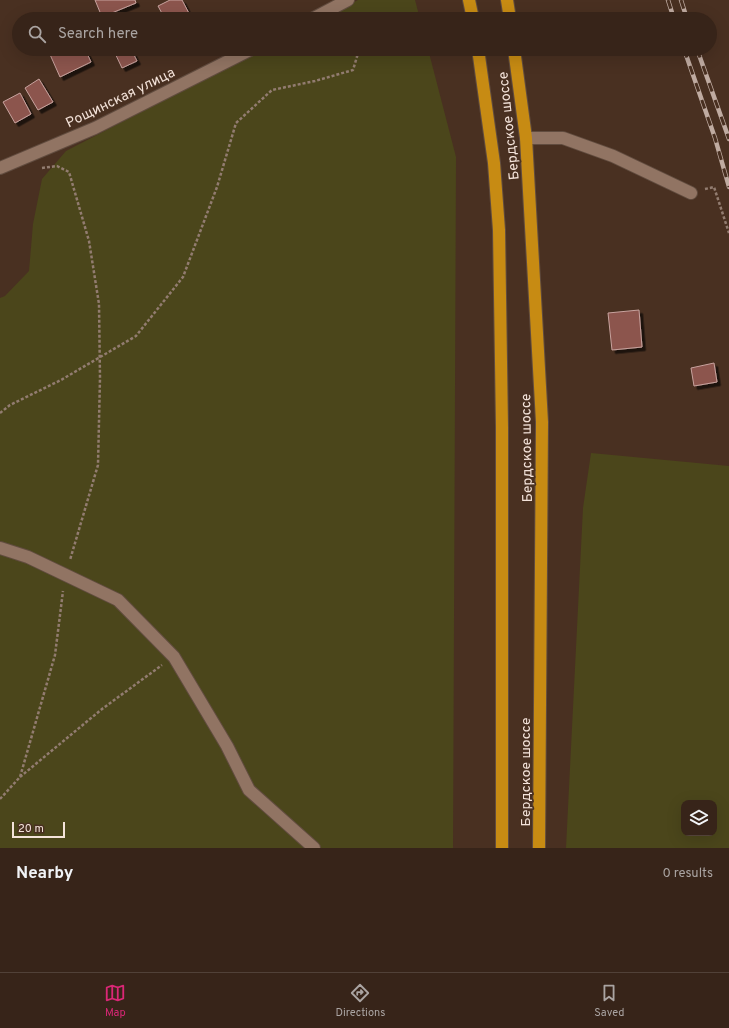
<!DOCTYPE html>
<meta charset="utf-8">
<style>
:root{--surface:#372419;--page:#423026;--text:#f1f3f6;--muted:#aaa4a2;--line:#514138;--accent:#db2777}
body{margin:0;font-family:Overpass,sans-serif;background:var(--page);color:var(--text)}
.controls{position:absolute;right:12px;bottom:12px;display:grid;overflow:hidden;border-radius:8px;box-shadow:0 4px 16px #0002}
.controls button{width:36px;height:36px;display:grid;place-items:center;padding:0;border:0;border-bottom:1px solid var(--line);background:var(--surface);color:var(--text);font:20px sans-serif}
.scale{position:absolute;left:12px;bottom:10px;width:53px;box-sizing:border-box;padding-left:4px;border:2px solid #f4e3da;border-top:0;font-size:11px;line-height:14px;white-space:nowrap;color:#f4e3da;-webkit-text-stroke:3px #493021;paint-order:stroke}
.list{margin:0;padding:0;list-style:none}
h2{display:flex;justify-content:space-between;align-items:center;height:52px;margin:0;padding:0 16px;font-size:17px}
h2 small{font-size:13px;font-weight:400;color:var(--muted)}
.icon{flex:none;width:22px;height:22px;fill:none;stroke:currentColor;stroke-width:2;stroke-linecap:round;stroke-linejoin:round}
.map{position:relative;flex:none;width:729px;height:848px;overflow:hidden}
.search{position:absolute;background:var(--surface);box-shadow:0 4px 16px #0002;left:12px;right:12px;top:12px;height:44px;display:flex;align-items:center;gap:10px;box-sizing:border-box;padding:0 14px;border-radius:22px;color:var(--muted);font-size:15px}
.sheet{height:124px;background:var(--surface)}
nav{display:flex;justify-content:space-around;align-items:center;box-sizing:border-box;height:56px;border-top:1px solid var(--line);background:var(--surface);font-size:11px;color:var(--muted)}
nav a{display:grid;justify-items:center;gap:2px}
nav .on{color:var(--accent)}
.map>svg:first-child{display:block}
</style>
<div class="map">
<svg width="729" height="848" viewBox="0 0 729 848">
<defs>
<filter id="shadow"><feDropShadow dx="3.5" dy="3.5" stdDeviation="0" flood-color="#0009"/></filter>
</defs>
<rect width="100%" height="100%" fill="#493021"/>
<path fill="#4b461b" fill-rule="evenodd" d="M358 0H415L420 19H322Z
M263 49H428L456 157 453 848H0V298L5 296 29 271 33 224 42 179 66 151Z
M591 453 729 466V848H566L583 508ZM684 803H714V833H684Z"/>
<path fill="#8c544e" stroke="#c8a39e" filter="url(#shadow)" d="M95 0H135L136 3 102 17Z
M170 0H182L192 19H165L158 6Z
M50 49H85L91 62 60 77 48 50Z
M113 49H131L137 61 122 68Z
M39 79 53 102 38 110 25 88Z
M20 93 31 114 15 123 3 102Z
M639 310 642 347 612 350 608 313Z
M714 363 717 382 694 386 691 368Z"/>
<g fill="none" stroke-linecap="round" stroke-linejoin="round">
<defs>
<path id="minor" d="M312 19 348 0
M526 138H563L613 156 691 193
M0 168 95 128 252 49
M0 548 28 557 118 600 174 657 227 746 249 790 314 848"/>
<path id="highway" d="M469 0 473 19
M507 0 510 19
M478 49 494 163 499 230 502 427V848
M514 49 526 138 542 422 539 848"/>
</defs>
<use href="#minor" stroke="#614c3f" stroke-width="14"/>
<use href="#highway" stroke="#614c3f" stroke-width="14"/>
<path stroke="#927c70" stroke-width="2.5" stroke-dasharray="3 2" stroke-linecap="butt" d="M42 168 57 166 69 172 89 241 99 304 100 378 98 465 70 560
M705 189 714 187 729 233
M0 413 10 405 61 380 136 336 183 277 217 187 236 123 272 90 315 81 353 70 359 50 358 49
M20 777 102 709 162 665
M0 799 20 777 55 655 63 591"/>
<use href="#minor" stroke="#917463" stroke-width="12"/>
<use href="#highway" stroke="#c78b13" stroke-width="12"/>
<defs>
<path id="rail" d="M668 0 674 19
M681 0 687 19
M684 49 715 138 729 187
M697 49 729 139"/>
</defs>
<use href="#rail" stroke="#bfaba1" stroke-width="4.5"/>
<use href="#rail" stroke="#493021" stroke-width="3" stroke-dasharray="9" stroke-linecap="butt"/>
</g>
<g text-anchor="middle" stroke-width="3.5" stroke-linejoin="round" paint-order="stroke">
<g font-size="14" fill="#f4e3da" stroke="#493021">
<text transform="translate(120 97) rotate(-26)" y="5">Рощинская улица</text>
<text transform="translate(508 126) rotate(-96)" y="5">Бердское шоссе</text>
<text transform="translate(526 448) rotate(-91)" y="5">Бердское шоссе</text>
<text transform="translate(525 772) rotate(-90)" y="5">Бердское шоссе</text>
</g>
</g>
</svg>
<div class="controls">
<button><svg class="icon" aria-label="layers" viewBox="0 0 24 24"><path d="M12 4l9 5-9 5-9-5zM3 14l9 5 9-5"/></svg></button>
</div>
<div class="scale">20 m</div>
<div class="search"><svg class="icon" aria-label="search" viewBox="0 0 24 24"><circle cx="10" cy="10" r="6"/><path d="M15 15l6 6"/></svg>Search here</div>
</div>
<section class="sheet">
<h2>Nearby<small>0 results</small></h2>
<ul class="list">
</ul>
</section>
<nav>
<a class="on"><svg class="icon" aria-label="map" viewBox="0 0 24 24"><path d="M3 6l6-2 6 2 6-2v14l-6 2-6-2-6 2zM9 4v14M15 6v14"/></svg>Map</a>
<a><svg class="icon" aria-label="directions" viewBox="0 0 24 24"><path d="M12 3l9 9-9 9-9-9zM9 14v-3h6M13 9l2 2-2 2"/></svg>Directions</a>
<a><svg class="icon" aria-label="saved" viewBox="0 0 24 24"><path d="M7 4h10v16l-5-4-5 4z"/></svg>Saved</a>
</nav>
